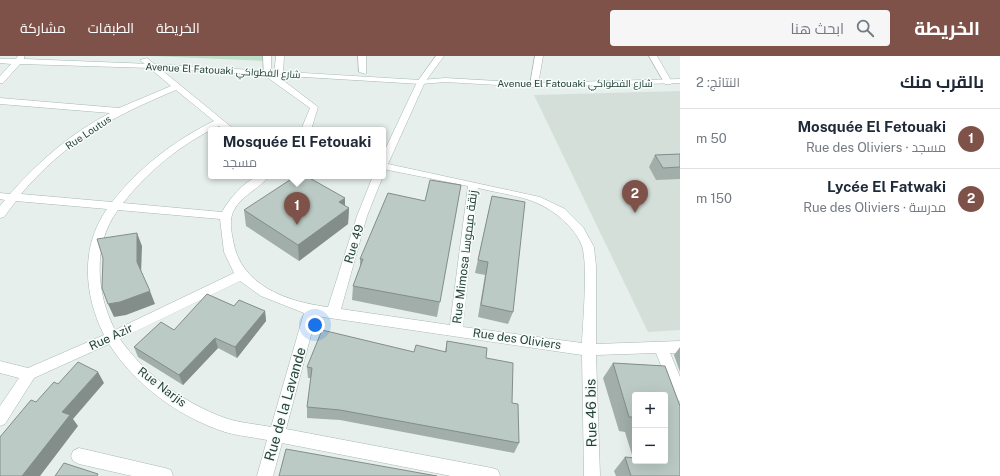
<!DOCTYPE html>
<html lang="ar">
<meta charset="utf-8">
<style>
:root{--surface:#fff;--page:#f6f6f7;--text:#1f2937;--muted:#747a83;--line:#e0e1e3;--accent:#7f5249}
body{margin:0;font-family:"Public Sans",Cairo,sans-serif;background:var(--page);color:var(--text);direction:rtl}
.controls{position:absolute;right:12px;bottom:12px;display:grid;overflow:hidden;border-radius:4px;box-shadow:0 4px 16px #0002}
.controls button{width:36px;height:36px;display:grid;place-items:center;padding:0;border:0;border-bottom:1px solid var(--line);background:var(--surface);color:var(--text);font:20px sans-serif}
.you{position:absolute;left:315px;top:269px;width:14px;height:14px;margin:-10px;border:3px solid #fff;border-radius:50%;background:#1a73e8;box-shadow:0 0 0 6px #1a73e833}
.badge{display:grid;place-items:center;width:26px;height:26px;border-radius:50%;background:var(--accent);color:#fff;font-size:13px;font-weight:700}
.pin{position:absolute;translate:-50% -33px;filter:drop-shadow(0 1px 2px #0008)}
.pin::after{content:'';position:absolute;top:21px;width:14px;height:12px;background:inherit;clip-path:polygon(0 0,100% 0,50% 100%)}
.popup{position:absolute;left:208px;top:71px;width:178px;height:52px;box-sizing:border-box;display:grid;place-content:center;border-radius:4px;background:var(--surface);filter:drop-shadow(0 1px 3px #0005);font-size:13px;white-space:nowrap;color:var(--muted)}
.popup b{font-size:15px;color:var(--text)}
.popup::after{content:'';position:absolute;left:50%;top:100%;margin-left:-8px;border:8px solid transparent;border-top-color:var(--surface)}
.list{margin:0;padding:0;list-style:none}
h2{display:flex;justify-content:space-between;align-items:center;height:52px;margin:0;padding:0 16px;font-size:17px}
h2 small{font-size:13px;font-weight:400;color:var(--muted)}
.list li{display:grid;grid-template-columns:26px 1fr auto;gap:12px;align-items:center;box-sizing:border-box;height:60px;padding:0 16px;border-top:1px solid var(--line)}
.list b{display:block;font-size:15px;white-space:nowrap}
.list p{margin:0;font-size:13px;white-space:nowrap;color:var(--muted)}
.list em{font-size:13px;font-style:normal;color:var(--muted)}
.icon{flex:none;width:22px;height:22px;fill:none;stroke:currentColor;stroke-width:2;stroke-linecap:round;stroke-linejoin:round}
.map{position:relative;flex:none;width:680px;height:420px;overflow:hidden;direction:ltr}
header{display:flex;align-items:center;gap:24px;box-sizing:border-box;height:56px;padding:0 20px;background:var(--accent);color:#fff}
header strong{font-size:19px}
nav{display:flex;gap:22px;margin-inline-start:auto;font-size:14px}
.search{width:280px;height:36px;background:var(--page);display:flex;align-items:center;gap:10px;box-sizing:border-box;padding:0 14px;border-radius:4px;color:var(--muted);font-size:15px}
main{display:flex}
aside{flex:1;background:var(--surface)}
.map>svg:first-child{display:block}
</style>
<header>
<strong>الخريطة</strong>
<div class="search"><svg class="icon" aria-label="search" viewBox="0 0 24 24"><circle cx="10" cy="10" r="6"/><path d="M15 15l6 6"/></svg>ابحث هنا</div>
<nav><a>الخريطة</a><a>الطبقات</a><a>مشاركة</a></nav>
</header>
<main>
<aside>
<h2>بالقرب منك<small>النتائج: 2</small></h2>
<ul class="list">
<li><span class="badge">1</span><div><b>Mosquée El Fetouaki</b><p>مسجد · Rue des Oliviers</p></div><em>50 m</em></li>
<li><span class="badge">2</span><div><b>Lycée El Fatwaki</b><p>مدرسة · Rue des Oliviers</p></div><em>150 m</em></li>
</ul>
</aside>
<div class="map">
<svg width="680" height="420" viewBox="0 0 680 420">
<rect width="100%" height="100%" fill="#e6efeb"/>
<path fill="#d4dfda" d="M680 35V274L648 276 534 39Z"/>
<path fill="#bfe0c8" d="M152 0H266V5Z"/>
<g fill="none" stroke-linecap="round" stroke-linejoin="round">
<defs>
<path id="minor" d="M263 0H271V16L274 19 276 0H284L283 18 280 22 318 51 311 74H301L310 52 264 19Z
M358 0H366V18L359 16Z
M436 0H444L425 26 388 108 540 141 565 153 583 171 594 191 596 210V288L680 285V297H670L680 321V345L675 344 656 297 596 299 600 420H584L582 299 316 260 286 373 492 412 498 414 500 420H451L282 387 273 420H257L267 384C253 381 238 380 225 376 179 361 135 329 109 288L34 322 5 368 0 370V350L19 322 0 317V305L28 312 104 279C84 239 80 191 107 153L16 145 4 161 0 162V150L5 144 0 143V137L10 138C39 105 71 77 110 57L0 48V42L119 52 171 30 140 4 147 2 235 74H224L219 70C181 88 149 114 123 147L222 156C229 143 243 127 256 121 260 119 265 120 269 120 259 133 242 139 234 154 229 163 231 174 233 184 240 230 288 246 328 251L357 160 373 120H383L367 160 341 253 450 269 468 130 383 113V98L417 26ZM176 34 214 65C173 85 140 111 112 146L21 138C67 84 112 61 176 34ZM478 132C497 137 519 139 537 147 555 155 575 171 582 190 588 208 583 265 582 287L463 271ZM118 154 220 163 224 196 234 217 115 274C96 237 92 188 118 154ZM240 225 261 240 304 257 271 371C256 368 240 367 225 362 184 347 145 319 120 283Z
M535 0H543L538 29 534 31 530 29Z
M649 0H657L672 26 671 28H665Z
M79 392 165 412 171 414 173 420H132L79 408 73 405 71 400 73 395Z"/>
<path id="secondary" d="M18 0H24V3L151 8 421 24 445 22 534 27 680 23V27L534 31 445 26 421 28 151 12 20 8 3 27H0V20L11 8 0 7V3H16Z"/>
</defs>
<use href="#minor" stroke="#a8b8b2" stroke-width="1"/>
<use href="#secondary" stroke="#a4bbb3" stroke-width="1"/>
<use href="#minor" fill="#fff" fill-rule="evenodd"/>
<use href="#secondary" fill="#fff" fill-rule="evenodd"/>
</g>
<path fill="#a1aea9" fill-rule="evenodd" d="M680 98V123L656 124 649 111 655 99Z
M461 129 437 261 352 244 353 230 360 212V203L425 145Z
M492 140 513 256 508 268 478 261 485 219 475 217Z
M345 150 349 152 348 168 299 205 246 170 244 154Z
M234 250 265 255 266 265 237 302 218 292 183 329 138 301 134 291 174 274Z
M447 285 486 302 512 347 519 387 514 397 340 364 307 362V351L311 322H308L307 311 445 296Z
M680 291V316L674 299Z
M613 307 665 310 680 350V420H616L614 415 625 401 633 402 625 376 619 375 603 322ZM635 339H665V405H635Z"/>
<path fill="#838d89" d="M345 142V155L349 152 348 168 299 205 298 189 339 146Z
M137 177 142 190 141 219 137 206Z
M150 235 155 248 126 259 114 261 108 248Z
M265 255 266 265 237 302 235 291Z
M215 282 218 292 183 329 179 319Z
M98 316 104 327 73 363 78 370 40 420H22L62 356Z"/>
<path fill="#bbcac4" stroke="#838d89" d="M680 98V111L663 112 655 99Z
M296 120H306L345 142 339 146 349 152 298 189 244 154Z
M430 124 461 129 440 246 353 230 363 203H360L388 137 425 145Z
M492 140 525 146 513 256 481 249 488 206 478 204Z
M137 177V206L150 235 120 246 108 248 102 232 103 202 97 183Z
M207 238 234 250 239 244 265 255 235 291 215 282 179 319 134 291 161 266 174 274Z
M322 274 414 296 416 289 446 296 447 285 487 292 486 302 513 307 512 347 518 348 519 387 340 354 307 351 312 312 307 311Z
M78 306 98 316 62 356 70 359 22 420H0V381L31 344 36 346 54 326 58 328Z
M613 307 665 310 680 350V420H631L625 401 635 402V405H665V339H635V361H629Z
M286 393 437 420H279Z
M64 407 98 418 97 420H55Z"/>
<g text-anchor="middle" stroke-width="3" stroke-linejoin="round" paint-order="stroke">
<g font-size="10" fill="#24423a" stroke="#f7fbf9">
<text transform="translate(223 14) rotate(3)" y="4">Avenue El Fatouaki شارع الفطواكي</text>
<text x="575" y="31">Avenue El Fatouaki شارع الفطواكي</text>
<text transform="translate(88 76) rotate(-34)" y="4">Rue Loutus</text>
</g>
<g font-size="12" fill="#24423a" stroke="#f7fbf9">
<text transform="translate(354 188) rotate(-73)" y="4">Rue 49</text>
<text transform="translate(465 201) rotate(-83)" y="4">Rue Mimosa زنقة ميموسا</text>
<text transform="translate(111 281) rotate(-25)" y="4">Rue Azir</text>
<text transform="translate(517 283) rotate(8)" y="4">Rue des Oliviers</text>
<text transform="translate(162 331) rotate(37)" y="4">Rue Narjis</text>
</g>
<g font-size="14" fill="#24423a" stroke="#f7fbf9">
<text transform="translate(285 348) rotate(-74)" y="5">Rue de la Lavande</text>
<text transform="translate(591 357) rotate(-91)" y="5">Rue 46 bis</text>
</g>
</g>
</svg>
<div class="controls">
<button>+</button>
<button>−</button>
</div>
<div class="you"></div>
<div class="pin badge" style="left:297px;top:169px">1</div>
<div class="popup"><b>Mosquée El Fetouaki</b>مسجد</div>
<div class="pin badge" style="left:635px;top:157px">2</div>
</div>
</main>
